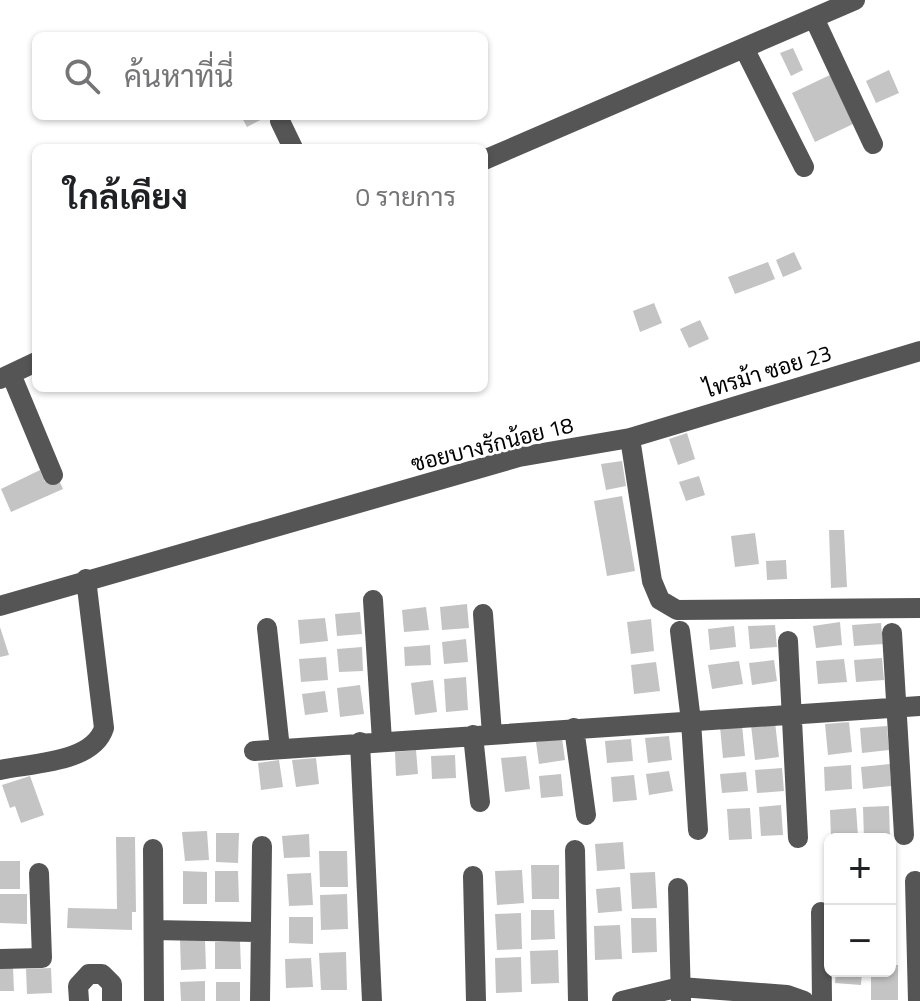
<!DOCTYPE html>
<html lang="th">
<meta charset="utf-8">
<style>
:root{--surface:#fff;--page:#f6f6f6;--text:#202124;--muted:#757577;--line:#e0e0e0}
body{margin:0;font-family:"Titillium Web",Sarabun,sans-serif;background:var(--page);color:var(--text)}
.controls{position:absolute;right:24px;bottom:24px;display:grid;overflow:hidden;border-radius:12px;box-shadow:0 2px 6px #0004}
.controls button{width:72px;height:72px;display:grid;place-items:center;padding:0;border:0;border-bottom:2px solid var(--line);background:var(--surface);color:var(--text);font:40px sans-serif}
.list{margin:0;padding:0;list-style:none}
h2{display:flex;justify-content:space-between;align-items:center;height:104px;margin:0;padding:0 32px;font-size:34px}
h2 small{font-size:26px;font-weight:400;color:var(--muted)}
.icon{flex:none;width:44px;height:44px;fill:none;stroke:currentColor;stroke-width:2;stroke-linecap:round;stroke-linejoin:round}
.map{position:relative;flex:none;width:920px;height:1001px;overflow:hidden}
.search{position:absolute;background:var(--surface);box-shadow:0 2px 6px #0004;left:32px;top:32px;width:456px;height:88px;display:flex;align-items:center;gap:20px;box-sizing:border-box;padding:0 28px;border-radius:12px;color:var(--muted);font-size:30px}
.panel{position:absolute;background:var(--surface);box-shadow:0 2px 6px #0004;left:32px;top:144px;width:456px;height:248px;border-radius:12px}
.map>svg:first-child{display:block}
</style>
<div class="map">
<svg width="920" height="1001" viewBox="0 0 920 1001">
<rect width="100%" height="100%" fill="#fff"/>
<path fill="#c4c4c4" d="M793 48 803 70 791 76 780 53Z
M889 70 899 93 876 103 866 81Z
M830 75 853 124 815 142 792 93Z
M241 116H268L247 127Z
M794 252 802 269 783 277 776 260Z
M768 262 775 279 735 294 728 277Z
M654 303 662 323 640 332 633 311Z
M700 320 709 339 689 348 680 329Z
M687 433 695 459 678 465 669 439Z
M622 461 626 486 606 490 601 464Z
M40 470 45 482 57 476 63 489 11 512 1 489Z
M699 476 705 495 686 501 679 482Z
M622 496 635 571 607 576 594 501Z
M829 530H844L847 587 831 588Z
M755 533 759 564 735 567 731 536Z
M786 560 787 579 767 580 766 561Z
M467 604 469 628 442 630 440 607Z
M426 607 429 630 404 632 402 610Z
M360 612 362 634 337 636 335 614Z
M325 618 328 641 300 644 298 620Z
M651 619 654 651 631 654 627 622Z
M840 622 842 645 816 648 813 626Z
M881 623 883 644 854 646 852 625Z
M775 625 777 647 750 649 748 626Z
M734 626 736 647 710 650 708 629Z
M0 627 9 655 0 657Z
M466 639 468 662 444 664 442 642Z
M430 645 431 665 405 666 404 647Z
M362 647 363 671 339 672 337 649Z
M326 657 328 680 301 682 299 659Z
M882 658 884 680 856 682 854 660Z
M844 659 847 682 818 684 816 661Z
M774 660 777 681 752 685 749 663Z
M739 661 743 684 712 689 708 665Z
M656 662 660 691 634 694 631 665Z
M466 677 468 710 446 712 444 679Z
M433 680 437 712 415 715 411 683Z
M360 685 364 714 340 717 337 688Z
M325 691 328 712 305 715 302 694Z
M775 722 779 757 755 760 751 725Z
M849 722 852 752 828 755 825 724Z
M742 725 745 756 723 758 720 727Z
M887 726 889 750 862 753 860 728Z
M669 736 672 760 648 763 645 738Z
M562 738 565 760 539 764 536 742Z
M631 739 633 761 607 763 605 741Z
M416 750 418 774 396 776 395 752Z
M455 755 456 778 432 779 431 756Z
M526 756 530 789 505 792 501 758Z
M316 758 319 784 296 787 292 760Z
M279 760 283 787 261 790 258 763Z
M890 764 891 786 863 789 861 767Z
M851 765 852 789 825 791 824 767Z
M782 768 784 791 757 793 755 770Z
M669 771 673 791 649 795 646 774Z
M746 772 748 791 722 793 720 774Z
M561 774 563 796 541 798 539 776Z
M634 775 637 800 613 802 611 777Z
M30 776 44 815 21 823 15 806 10 808 2 785Z
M781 805 783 835 761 836 759 807Z
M889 806 890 839H864L863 807Z
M750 808 752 839 729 840 727 809Z
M856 808 858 836 831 838 830 810Z
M207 831 209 860 185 861 182 832Z
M216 833H239L238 863 216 862Z
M309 834 310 857 284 858 282 836Z
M116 837H135L136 912H132V930L67 928 68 908 117 909Z
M623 842 625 869 597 871 595 844Z
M319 851H347L348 887H320Z
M0 861H20V889H0Z
M531 865H559V899H532Z
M522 870 524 903 497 905 495 871Z
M183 871 207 872V904H183Z
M215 871H238L239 902H215Z
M655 872 657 908 632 909 630 873Z
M311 873 313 905 289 906 287 874Z
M896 886V911H890V887Z
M620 887 622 911 598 913 596 889Z
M0 894H27V924L0 923Z
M347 894 348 929 321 930 320 895Z
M531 910H554L555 939 531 940Z
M521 913 522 949 497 950 495 914Z
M289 917H313V944L289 943Z
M631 918H656L657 952 632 953Z
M890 923H896L895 956H890Z
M620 925 622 959 595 960 594 926Z
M205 939 206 969 181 970 180 940Z
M240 941 241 969H215V942Z
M558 950 559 983 531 984 530 951Z
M346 952 347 990H321L319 953Z
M521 957 522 992 496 993 495 958Z
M311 958 313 987 286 988 285 959Z
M890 965H898V1000H871V971H890Z
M0 967H13L14 991H0Z
M51 968 52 993 27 994 26 969Z
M836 971H862L861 985 835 983Z
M205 981V1001H181L180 982Z
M216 982H240V1001H216Z"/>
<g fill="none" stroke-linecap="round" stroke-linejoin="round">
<path stroke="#555" stroke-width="20" d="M814 18 873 144
M744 48 804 167
M280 121 293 148
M484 160 855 0
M11 374 53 475
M0 379 36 362
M630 438 652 581 660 600 677 610 920 608
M373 600 382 741
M0 606 519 457 630 438 920 351
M483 614 492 734
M267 628 280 749
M680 631 691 721 698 830
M892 633 904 835
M788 641 798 838
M574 728 586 815
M473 735 480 802
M360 742 372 1001
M254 751 920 706
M0 770C32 763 93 763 104 728L86 579
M153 849 154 1001
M575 850 578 1001
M473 876 476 1001
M915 881 918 1001
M678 888 681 1000
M821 912 822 1001
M154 930 261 932
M0 959 42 958 39 873
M79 1001 78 986 89 974H102L112 984V1001
M260 1001 262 846
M622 1001 680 987 787 995 804 1001"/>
</g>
<g text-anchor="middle" stroke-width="6" stroke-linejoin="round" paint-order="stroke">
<g font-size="22" fill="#000" stroke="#fff">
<text transform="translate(768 371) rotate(-17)" y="8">ไทรม้า ซอย 23</text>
<text transform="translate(492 444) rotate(-14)" y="8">ซอยบางรักน้อย 18</text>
</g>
</g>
</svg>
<div class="controls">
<button>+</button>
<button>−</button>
</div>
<div class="search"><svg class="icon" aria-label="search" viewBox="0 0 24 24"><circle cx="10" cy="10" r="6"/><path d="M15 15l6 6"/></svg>ค้นหาที่นี่</div>
<section class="panel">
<h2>ใกล้เคียง<small>0 รายการ</small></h2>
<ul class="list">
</ul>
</section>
</div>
